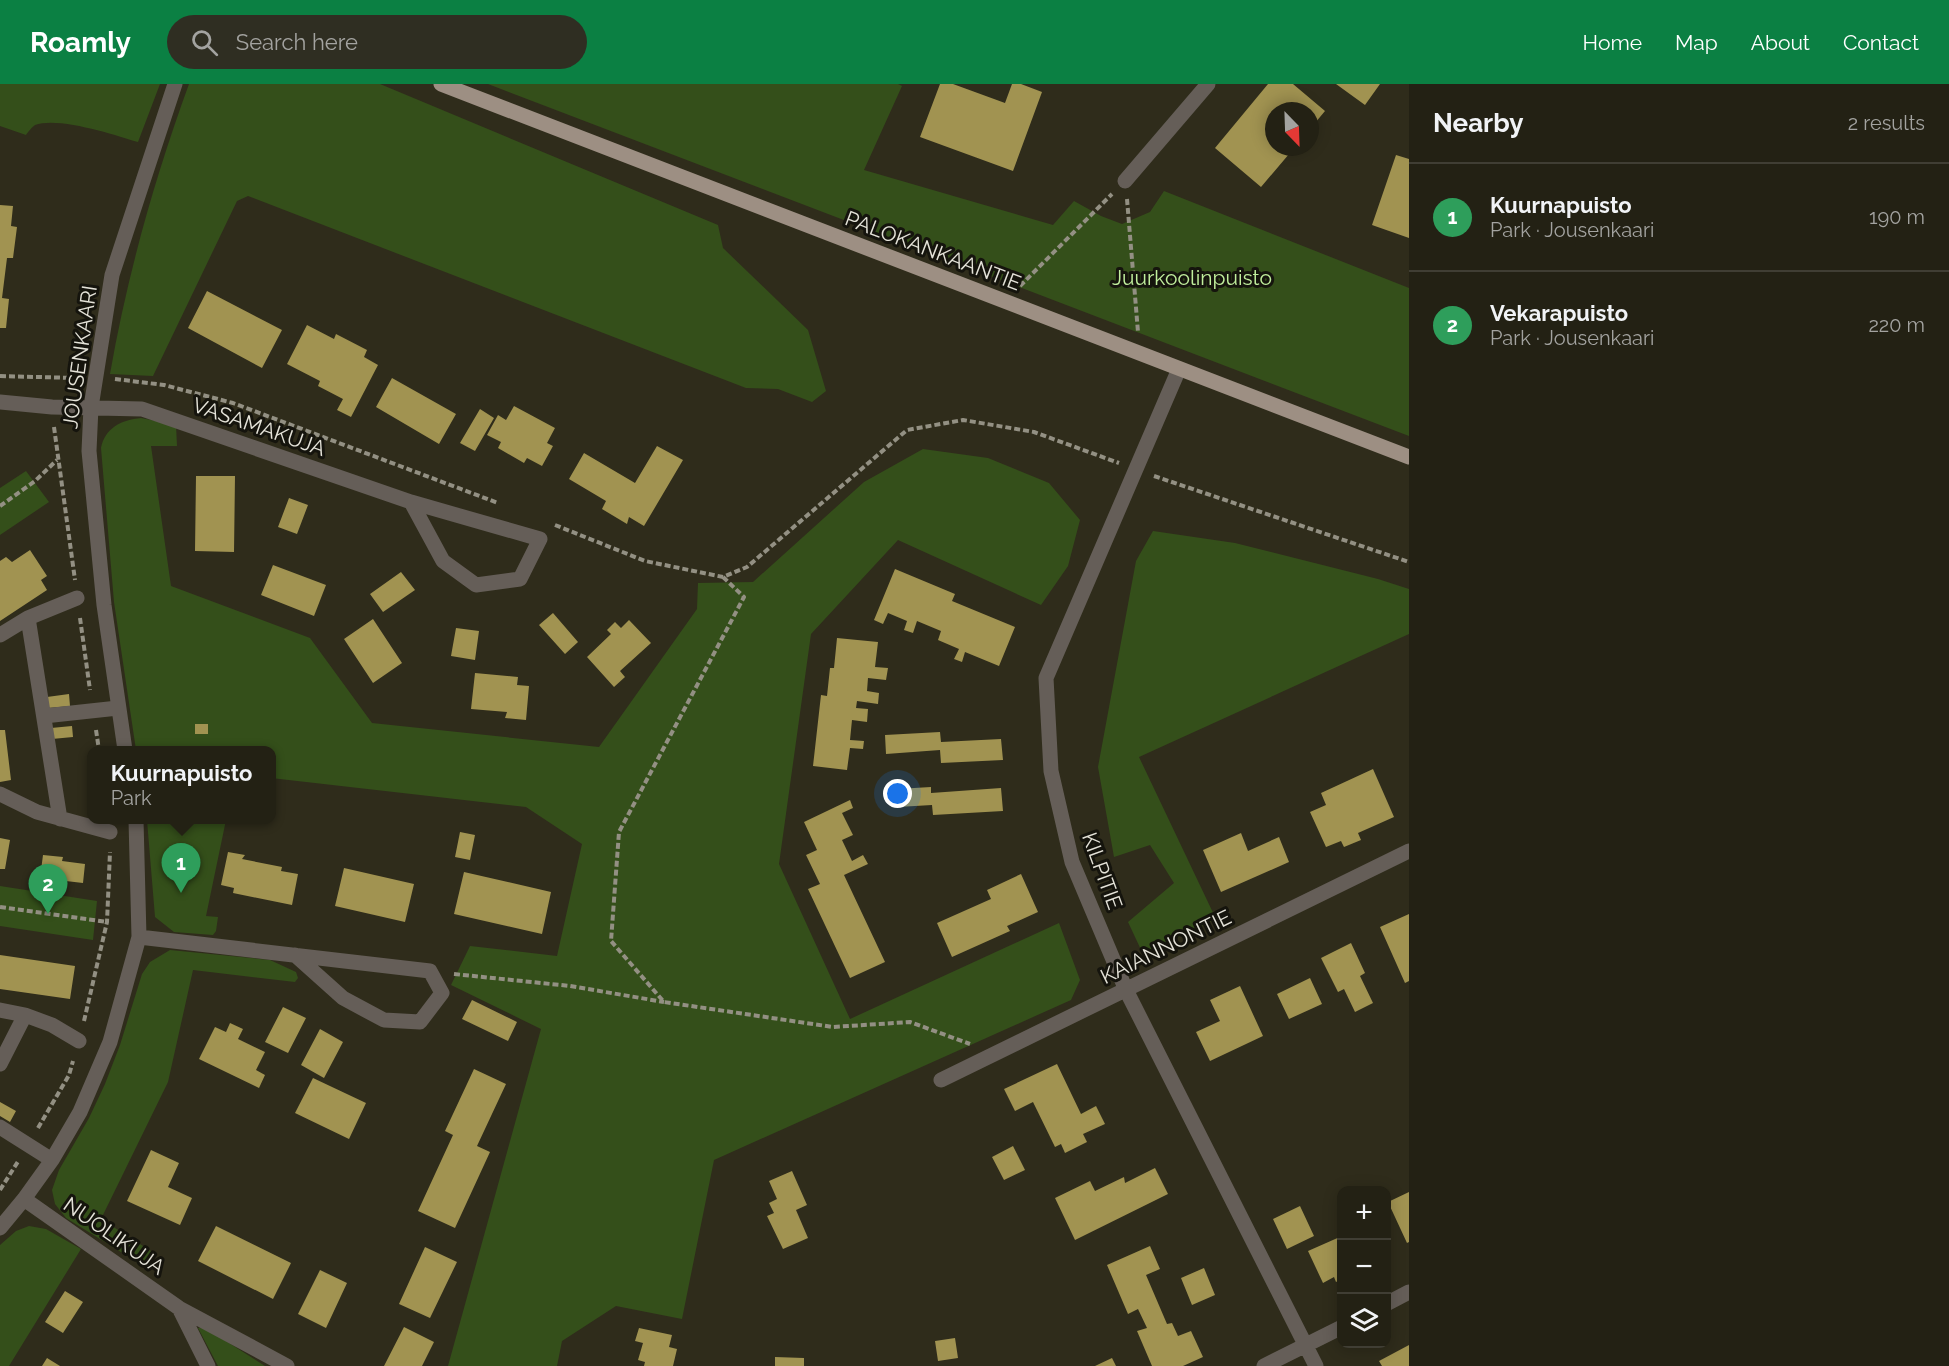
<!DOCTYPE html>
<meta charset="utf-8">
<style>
:root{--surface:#232114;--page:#2f2e22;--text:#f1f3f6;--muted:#a3a3a0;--line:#403e34;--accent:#0b8043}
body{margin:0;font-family:Raleway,sans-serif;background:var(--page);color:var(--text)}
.controls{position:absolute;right:18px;bottom:18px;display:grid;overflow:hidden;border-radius:12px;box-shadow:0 3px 15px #0003}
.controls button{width:54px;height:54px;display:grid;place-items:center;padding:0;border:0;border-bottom:2px solid var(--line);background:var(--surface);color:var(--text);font:30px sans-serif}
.compass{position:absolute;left:1265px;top:18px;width:54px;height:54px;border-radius:50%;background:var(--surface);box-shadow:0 3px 15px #0003;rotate:157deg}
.you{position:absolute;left:898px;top:710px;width:21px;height:21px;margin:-15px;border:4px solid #fff;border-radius:50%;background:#1a73e8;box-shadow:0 0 0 9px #1a73e833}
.badge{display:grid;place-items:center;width:39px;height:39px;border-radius:50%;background:var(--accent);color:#fff;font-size:20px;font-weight:700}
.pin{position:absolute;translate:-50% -50px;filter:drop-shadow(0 2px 3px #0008)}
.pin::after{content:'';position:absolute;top:32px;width:21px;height:18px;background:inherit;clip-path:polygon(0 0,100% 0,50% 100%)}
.popup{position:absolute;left:87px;top:662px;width:189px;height:78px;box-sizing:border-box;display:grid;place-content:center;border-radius:12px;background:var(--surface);filter:drop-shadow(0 2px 4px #0005);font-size:20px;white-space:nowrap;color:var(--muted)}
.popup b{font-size:22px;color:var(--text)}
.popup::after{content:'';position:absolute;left:50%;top:100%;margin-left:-12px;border:12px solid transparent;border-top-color:var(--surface)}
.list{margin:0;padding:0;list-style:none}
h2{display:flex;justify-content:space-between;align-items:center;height:78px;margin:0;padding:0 24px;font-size:26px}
h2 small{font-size:20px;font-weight:400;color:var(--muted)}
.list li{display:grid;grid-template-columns:39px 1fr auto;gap:18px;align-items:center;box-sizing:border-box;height:108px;padding:0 24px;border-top:2px solid var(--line)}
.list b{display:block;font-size:22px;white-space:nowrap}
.list p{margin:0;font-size:20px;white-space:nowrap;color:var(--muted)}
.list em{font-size:20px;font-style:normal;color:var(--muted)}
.icon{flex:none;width:33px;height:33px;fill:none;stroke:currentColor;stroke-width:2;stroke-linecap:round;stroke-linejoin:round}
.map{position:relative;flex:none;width:1409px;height:1282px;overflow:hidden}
header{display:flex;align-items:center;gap:36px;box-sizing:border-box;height:84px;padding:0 30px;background:var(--accent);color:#fff}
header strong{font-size:28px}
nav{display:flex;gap:33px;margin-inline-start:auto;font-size:21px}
.search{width:420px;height:54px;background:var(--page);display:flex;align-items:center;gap:15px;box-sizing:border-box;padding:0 21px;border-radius:33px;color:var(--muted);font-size:22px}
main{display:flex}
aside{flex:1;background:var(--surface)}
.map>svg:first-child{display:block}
</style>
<header>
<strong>Roamly</strong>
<div class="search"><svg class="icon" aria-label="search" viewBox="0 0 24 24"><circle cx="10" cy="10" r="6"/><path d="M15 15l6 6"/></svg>Search here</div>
<nav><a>Home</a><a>Map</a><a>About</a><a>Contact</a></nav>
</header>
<main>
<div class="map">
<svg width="1409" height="1282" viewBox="0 0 1409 1282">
<rect width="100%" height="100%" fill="#2f2c1b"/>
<path fill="#344f1a" d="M0 0H160L138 58C115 51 58 32 35 41 32 43 28 48 26 51L0 42Z
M189 0H380L718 141 723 164 808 246 826 307 812 318 778 305 746 304 248 112 237 117 153 292 110 290C127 192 155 93 189 0Z
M488 0H898L902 2 864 86 1053 141 1074 117 1101 132 1122 140 1150 128 1164 107 1409 204V352Z
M141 334 176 341 177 362H151L171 502 310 554 372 639 599 663 697 525 698 499 753 498 864 398 923 365 988 374 1049 399 1080 436 1068 482 1041 521 898 456 811 550 779 780 850 935 1059 839 1080 896 1071 916 714 1076 682 1235 616 1222 562 1257 557 1282H448L541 945 451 901 470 862 557 872 582 760 526 723 271 694V666H136L114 518 101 364C105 344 121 336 141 334Z
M26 387 49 418 0 451V404Z
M1153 447 1235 459 1378 495 1409 505V550L1139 673 1216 835 1143 870 1128 838 1174 799 1150 761 1114 773 1098 683 1136 477Z
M147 736H226L206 832 218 833 216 847 213 851 174 848 155 833Z
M0 802 97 817 93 856 0 842Z
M170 866 270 876 296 888 298 894 295 898 193 886 168 998 101 1135 154 1169 148 1178 142 1181 66 1134 55 1120 52 1106 59 1086 89 1034 105 1000 120 961 142 890 150 878Z
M29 1142 46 1145 81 1165 9 1282H0V1161L16 1147Z
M204 1243 265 1282H218L198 1244Z"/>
<path fill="#a19351" d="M940 0H953L1005 19 1012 0H1021L1042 8 1013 87 920 53Z
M1268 0H1293L1325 27 1310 45V27H1274V63H1295L1261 103 1215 64Z
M1336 0H1380L1365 21Z
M1396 71 1409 75V154L1372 141Z
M0 121 13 122 11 142 17 143 13 174H7L2 214 9 215 6 244H0Z
M207 207 282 246 262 284 188 244Z
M307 241 334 255 336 250 367 266 364 273 378 281 351 333 337 326 343 315 318 302 320 297 287 280Z
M392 294 456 330 439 360 376 323Z
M514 322 555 344 547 359 553 362 542 382 527 374 524 379 498 364 501 358 487 351 498 331 506 336Z
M480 325 494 334 475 367 460 359Z
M657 362 683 376 644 442 629 433 627 440 602 425 606 417 569 395 584 369 635 399Z
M196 392H235L234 468 195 467Z
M289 414 308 421 297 450 278 443Z
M30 466 47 492 41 496 47 506 0 537V477L6 473 12 478Z
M273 481 326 501 314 532 261 511Z
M895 485 955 510 952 517 1015 543 999 582 965 568 962 578 954 575 959 565 938 556 941 547 917 537 913 549 904 546 907 537 888 529 883 540 874 536Z
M401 488 415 506 383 528 370 510Z
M553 529 578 558 565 570 539 541Z
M373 535 402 579 373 599 344 555Z
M629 536 651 559 620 587 625 593 614 603 587 573 611 550 607 546 615 538 621 544Z
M456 544 479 547 475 576 451 572Z
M837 554 878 558 875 583 888 584 886 596 868 594 867 607 879 609 878 620 857 617 856 624 868 625 867 638 852 636 850 656 864 657 863 665 850 664 847 686 813 682 821 611 827 612 830 584H834Z
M475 589 518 593 517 601 529 602 526 636 505 634 507 628 471 625Z
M69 610 70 622 48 624 47 613Z
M195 640H208V650H195Z
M72 642 73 653 52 655 51 644Z
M0 646H5L11 696 0 698Z
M940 648 941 658 1001 655 1003 676 941 679 940 666 886 670 885 651Z
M1373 685 1394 733 1358 749 1361 756 1344 763 1341 757 1326 763 1310 728 1326 721 1321 709Z
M931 703V709L1001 704 1003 727 933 731 932 721 898 723 897 705Z
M850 716 853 724 842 729 853 751 842 756 852 777 863 771 868 780 844 791 885 878 850 894 808 805 820 800 806 771 817 766 804 738Z
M460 748 475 751 470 776 455 773Z
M1241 749 1248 767 1279 753 1289 778 1221 808 1203 766Z
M0 754 10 756 5 785H0Z
M228 768 245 771 242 775 282 783 281 787 298 790 292 821 233 809 234 804 221 801Z
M43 771 63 773 62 777 85 780 83 799 40 794Z
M344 784 414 800 405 838 335 822Z
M464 788 551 808 542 850 454 830Z
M1021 790 1038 828 1007 842 1010 847 952 873 937 839 991 815 987 806Z
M1409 830V897L1405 899 1380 843Z
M1351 859 1365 889 1360 892 1373 919 1355 928 1344 905 1338 908 1321 874Z
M0 871 75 882 70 915 0 905Z
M1310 894 1322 920 1289 935 1277 910Z
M1240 902 1263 952 1210 977 1196 948 1220 937 1210 916Z
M472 916 517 938 508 957 462 935Z
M283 923 306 934 288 969 265 958Z
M230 939 243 945 238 955 265 968 256 986 265 991 259 1004 199 975 215 943 226 948Z
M320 945 343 958 324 994 301 981Z
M1057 980 1081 1030 1096 1022 1105 1040 1083 1050 1087 1058 1065 1069 1061 1060 1055 1063 1033 1018 1015 1027 1004 1005Z
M474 985 506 1000 477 1062 490 1068 455 1144 418 1127 453 1051 445 1047Z
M313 994 366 1019 349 1055 295 1029Z
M0 1018 16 1027 10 1038 0 1032Z
M1013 1062 1025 1086 1004 1096 992 1073Z
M151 1066 179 1079 168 1103 192 1114 180 1141 127 1117Z
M1155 1084 1168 1110 1075 1156 1055 1114 1090 1097 1095 1107 1124 1093 1125 1099Z
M792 1087 807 1121 796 1126 808 1154 783 1165 767 1132 774 1129 769 1119 777 1115 769 1097Z
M1409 1108V1158L1407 1159 1388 1118Z
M1300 1122 1314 1152 1287 1165 1273 1135Z
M216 1142 291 1179 273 1215 198 1177Z
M1342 1152V1195L1336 1198 1334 1193 1323 1199 1308 1167Z
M1150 1162 1160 1185 1146 1191 1167 1240 1172 1239 1178 1252 1191 1247 1203 1273 1183 1282H1152L1137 1247 1147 1244 1138 1225 1128 1230 1107 1181Z
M425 1163 457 1178 430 1234 399 1220Z
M1204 1184 1215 1211 1192 1221 1181 1194Z
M320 1186 347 1199 326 1244 298 1230Z
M65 1207 83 1218 63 1249 45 1238Z
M404 1243 434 1258 422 1282H384Z
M639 1244 672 1251 669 1263 677 1265 673 1282H644L645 1278 638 1276 643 1259 635 1257Z
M955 1254 958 1274 938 1277 935 1257Z
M1409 1261V1282H1382L1379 1277Z
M775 1273 804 1274V1282H775Z
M47 1274 60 1282H42Z
M1112 1274 1116 1282H1095Z"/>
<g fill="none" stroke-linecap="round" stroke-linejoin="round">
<path stroke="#939083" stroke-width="4" stroke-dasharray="6 3" stroke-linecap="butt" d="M1127 115 1138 248
M1020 202 1112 110
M0 292 75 294
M115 295 164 301 233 319 498 419
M54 343 75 496
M1154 392 1409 478
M0 422 35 397 57 376
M555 441 645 477 723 493 747 483 907 346 963 336 1034 348 1119 379
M723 493 744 513 619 748 611 857 664 918 833 943 910 938 970 960
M80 534 90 606
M96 646 99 666
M0 823 107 838
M454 890 570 902 664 918
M84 937 107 838 110 768
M38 1044 69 991 73 977
M0 1106 19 1076"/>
<path stroke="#655e58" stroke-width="15" d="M1125 97 1208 0
M1179 285 1046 594 1051 687 1072 778 1126 906 1316 1282
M0 318 52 323 142 325 411 418 540 455 520 495 476 501 443 477 411 418
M28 534 60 735
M0 551 28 534 77 514
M44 632 118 624
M125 666 104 521 89 367 91 323 112 191 175 0
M0 710 37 728 110 748
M139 853 430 887 442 909 420 938 384 936 343 914 295 871
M0 926 25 931
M0 980 25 931 52 941 79 957
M941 996 1409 767
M0 1043 52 1076
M24 1115 179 1224 287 1282
M0 1144 24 1115 52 1076 80 1028 110 958 139 853 136 736
M1386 1220 1409 1208
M179 1224 208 1282
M1264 1282 1342 1243"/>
<path stroke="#9d8f83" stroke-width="15" d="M441 0 1409 373"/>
</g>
<g text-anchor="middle" stroke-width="6" stroke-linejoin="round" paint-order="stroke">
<g font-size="21" fill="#e5e3d9" stroke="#15140d">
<text transform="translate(933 167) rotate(21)" y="7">PALOKANKAANTIE</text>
<text transform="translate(80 273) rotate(-82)" y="7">JOUSENKAARI</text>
<text transform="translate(259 343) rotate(19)" y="7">VASAMAKUJA</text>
<text transform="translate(1102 787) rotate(70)" y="7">KILPITIE</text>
<text transform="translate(1166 863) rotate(-26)" y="7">KAIANNONTIE</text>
<text transform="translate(114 1152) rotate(35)" y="7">NUOLIKUJA</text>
</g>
<g font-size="21" fill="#c1ef9d" stroke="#15140d">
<text x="1192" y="201">Juurkoolinpuisto</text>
</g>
</g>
</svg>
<div class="controls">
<button>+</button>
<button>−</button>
<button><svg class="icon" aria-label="layers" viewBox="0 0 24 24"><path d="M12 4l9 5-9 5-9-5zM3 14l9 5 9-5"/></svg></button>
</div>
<svg class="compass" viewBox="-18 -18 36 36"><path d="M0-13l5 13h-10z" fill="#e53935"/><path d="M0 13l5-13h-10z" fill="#a3a3a0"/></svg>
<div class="you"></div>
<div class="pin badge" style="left:181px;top:809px;background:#2e9e5b">1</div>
<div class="popup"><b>Kuurnapuisto</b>Park</div>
<div class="pin badge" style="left:48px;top:830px;background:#2e9e5b">2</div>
</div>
<aside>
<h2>Nearby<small>2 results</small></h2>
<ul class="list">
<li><span class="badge" style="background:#2e9e5b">1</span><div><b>Kuurnapuisto</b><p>Park · Jousenkaari</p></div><em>190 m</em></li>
<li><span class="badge" style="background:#2e9e5b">2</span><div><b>Vekarapuisto</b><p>Park · Jousenkaari</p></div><em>220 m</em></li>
</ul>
</aside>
</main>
